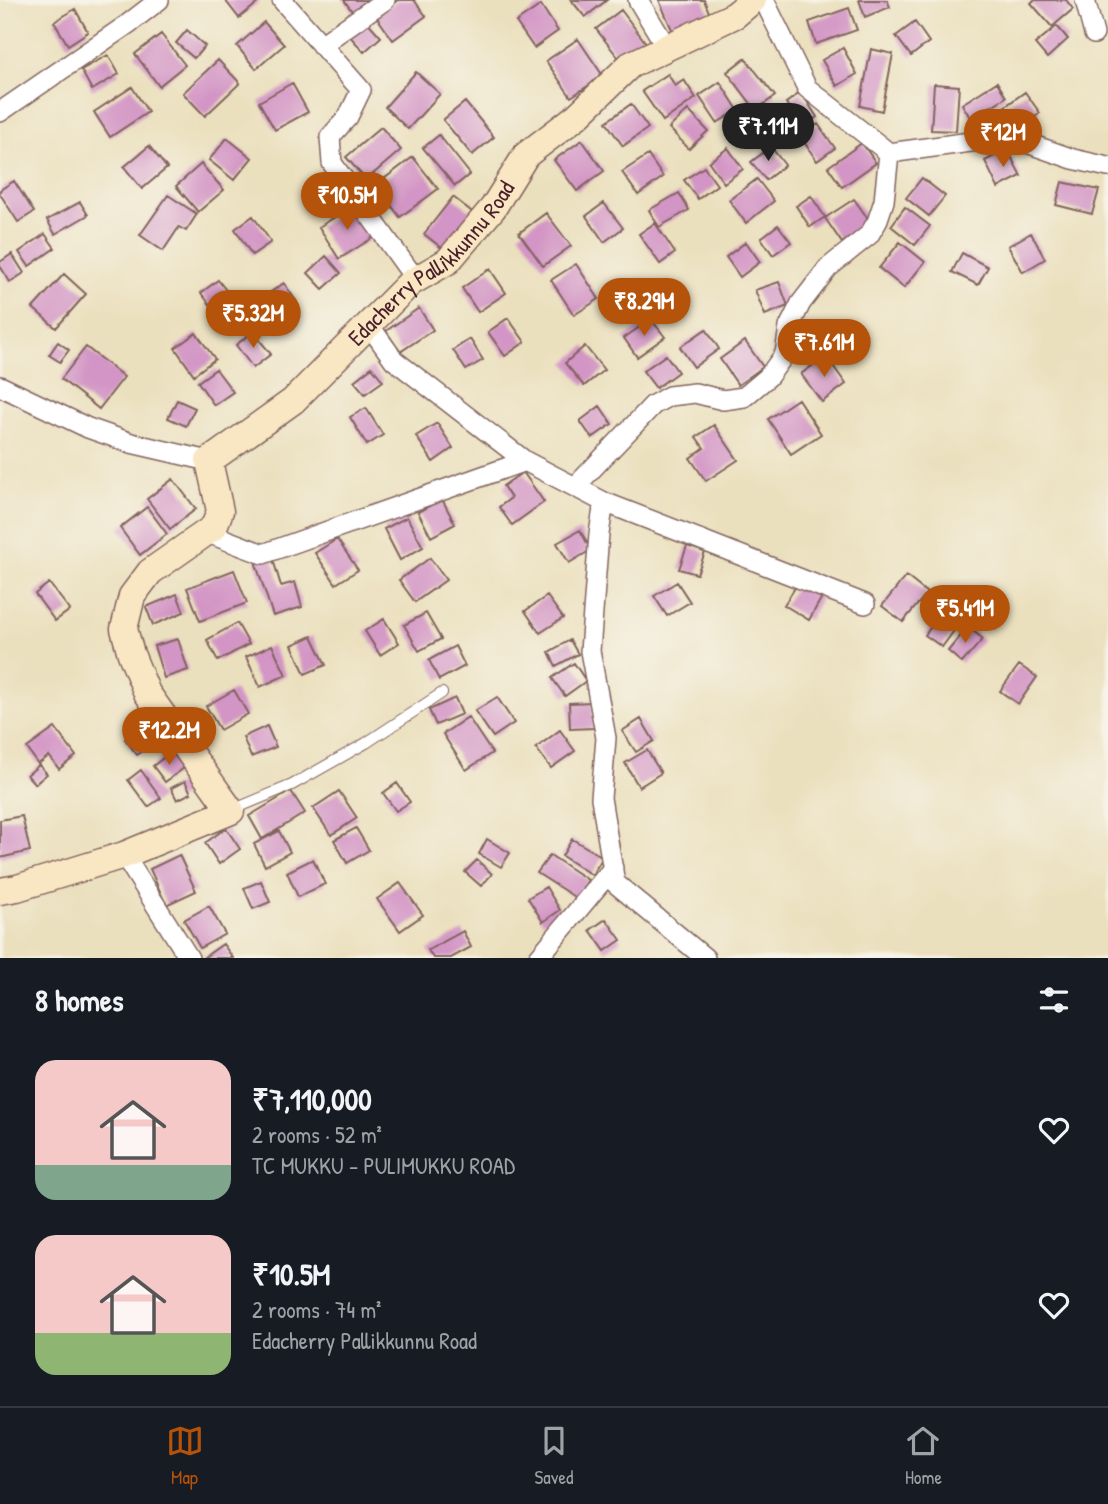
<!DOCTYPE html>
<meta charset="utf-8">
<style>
body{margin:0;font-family:"Patrick Hand",sans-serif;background:#20242c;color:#f1f3f6;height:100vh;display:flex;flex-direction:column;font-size:26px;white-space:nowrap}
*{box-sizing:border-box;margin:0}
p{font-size:23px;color:#9ea1a6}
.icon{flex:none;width:38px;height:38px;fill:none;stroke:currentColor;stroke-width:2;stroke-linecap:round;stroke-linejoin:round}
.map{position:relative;height:958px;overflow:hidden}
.details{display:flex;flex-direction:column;background:#171b24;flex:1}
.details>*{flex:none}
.price{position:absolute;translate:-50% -60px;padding:0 16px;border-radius:24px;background:#b45309;color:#fff;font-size:23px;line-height:46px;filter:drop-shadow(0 2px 4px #0008)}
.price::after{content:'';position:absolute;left:50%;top:42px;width:21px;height:16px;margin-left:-10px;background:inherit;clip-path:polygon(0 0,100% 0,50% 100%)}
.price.selected{background:#222;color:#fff}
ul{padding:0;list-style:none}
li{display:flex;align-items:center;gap:21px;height:175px;padding:0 35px}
li span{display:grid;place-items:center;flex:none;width:196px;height:140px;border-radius:21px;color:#555}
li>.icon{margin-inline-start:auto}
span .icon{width:84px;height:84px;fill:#fffc;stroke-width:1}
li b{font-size:30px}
h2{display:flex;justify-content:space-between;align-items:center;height:84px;padding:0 35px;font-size:30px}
.menu{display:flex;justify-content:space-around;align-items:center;height:98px;border-top:2px solid #363941;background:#171b24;font-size:19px;color:#9ea1a6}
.menu a{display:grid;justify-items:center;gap:4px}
.menu .selected{color:#b45309}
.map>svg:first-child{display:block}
.building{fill:#d395c5}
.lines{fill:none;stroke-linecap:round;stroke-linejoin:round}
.service-casing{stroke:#82635e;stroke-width:12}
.minor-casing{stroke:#82635e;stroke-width:22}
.secondary-casing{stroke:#82635e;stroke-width:29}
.service{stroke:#fff;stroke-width:10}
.minor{stroke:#fff;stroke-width:19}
.secondary{stroke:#f9e7c3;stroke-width:26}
.labels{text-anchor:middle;stroke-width:7;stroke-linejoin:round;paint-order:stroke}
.street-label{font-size:23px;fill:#4a1f2b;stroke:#f7f3e8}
</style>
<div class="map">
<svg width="1108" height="958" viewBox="0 0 1108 958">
<rect width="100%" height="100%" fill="#f7f3e8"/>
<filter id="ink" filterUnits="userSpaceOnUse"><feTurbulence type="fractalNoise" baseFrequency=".0143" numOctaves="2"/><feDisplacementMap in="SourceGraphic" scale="14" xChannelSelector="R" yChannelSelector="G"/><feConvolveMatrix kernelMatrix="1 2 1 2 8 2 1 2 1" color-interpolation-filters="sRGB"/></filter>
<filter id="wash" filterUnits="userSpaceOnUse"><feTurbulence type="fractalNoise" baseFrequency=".00686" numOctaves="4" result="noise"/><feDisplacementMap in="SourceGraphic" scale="28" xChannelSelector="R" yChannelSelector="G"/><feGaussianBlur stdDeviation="1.57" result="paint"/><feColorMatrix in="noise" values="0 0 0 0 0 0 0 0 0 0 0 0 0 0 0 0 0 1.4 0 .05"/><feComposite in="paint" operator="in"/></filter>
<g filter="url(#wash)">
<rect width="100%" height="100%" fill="#ebe0be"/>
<g id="blocks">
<path class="building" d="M225,0H257L259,2L239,18Z
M344,0H373L354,14Z
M398,0H414L426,16L393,40L376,16Z
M571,0H607L585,17Z
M659,0H704L710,15L673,32Z
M859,0H887L890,7L865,17Z
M1034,0H1066L1073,9L1052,27L1031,3Z
M541,5L558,31L534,48L516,22Z
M849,8L857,30L816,44L809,22Z
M75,9L88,32L68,45L54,22Z
M621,10L646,43L621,61L596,29Z
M365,19L381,37L364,52L348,34Z
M264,22L284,45L256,69L237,46Z
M915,22L929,42L911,56L896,36Z
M1057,26L1068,39L1047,58L1035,44Z
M187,30L205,46L194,58L176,43Z
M161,34L185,65L159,86L135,54Z
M578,39L603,76L571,97L546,61Z
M843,48L857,74L837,86L822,60Z
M871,49L893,54L882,111L860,106Z
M108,55L119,74L92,90L81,70Z
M745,58L775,96L756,110L727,72Z
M218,60L240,83L205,116L183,93Z
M416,72L440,94L408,129L385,107Z
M668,74L675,86L684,80L696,98L663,121L642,91Z
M720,82L738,110L717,123L699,96Z
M997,82L1006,97L971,119L962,104Z
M292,83L308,112L275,130L259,102Z
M934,84L959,86L956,131L931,130Z
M132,87L148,112L110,137L94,112Z
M801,92L817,117L802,127L786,103Z
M1025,92L1040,113L1016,131L1000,110Z
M465,102L494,137L472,155L443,120Z
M631,104L648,128L623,146L606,122Z
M688,110L708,131L689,149L669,128Z
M818,124L835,148L817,161L800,136Z
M381,127L401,150L366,180L346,157Z
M439,135L470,174L455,186L423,148Z
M227,138L252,158L234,180L209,160Z
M582,140L604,171L577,191L554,160Z
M862,143L876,163L842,187L828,167Z
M149,146L167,168L142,189L124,167Z
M771,147L785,165L766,180L751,162Z
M728,148L743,169L724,183L709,162Z
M1007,149L1021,176L998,188L985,161Z
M648,155L663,177L638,195L622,172Z
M413,157L438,189L400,217L376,185Z
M201,164L224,190L198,212L176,186Z
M704,167L717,185L698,199L684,180Z
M922,178L945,196L929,216L906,198Z
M757,179L774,201L746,223L729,200Z
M14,181L34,212L18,222L0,194V190Z
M1062,182L1099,190L1092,214L1056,205Z
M679,193L689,210L659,227L649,210Z
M168,195L197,214L186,231L179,227L163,251L140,235Z
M811,196L825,217L810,227L796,206Z
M453,197L476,215L447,252L424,234Z
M854,199L871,223L842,243L825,218Z
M80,202L88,215L55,234L47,220Z
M604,203L623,228L604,242L586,216Z
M354,205L374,237L339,259L319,227Z
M905,207L930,226L915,245L891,226Z
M546,213L571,246L543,266L519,233Z
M253,216L271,242L252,255L235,229Z
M655,223L675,253L660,264L639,234Z
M778,225L791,242L773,255L761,238Z
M1031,233L1045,259L1023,272L1008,246Z
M45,234L55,248L29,266L19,252Z
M746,242L760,262L740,277L726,257Z
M900,242L925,262L904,288L879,268Z
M962,253L988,267L978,285L952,272Z
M12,254L24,273L10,282L0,266V262Z
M326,256L341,273L323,289L308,273Z
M576,264L599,299L574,315L551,280Z
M490,269L506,293L478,312L462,288Z
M64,274L86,294L56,328L33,308Z
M218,280L240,308L223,321L201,293Z
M779,282L788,306L765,315L755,290Z
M284,283L296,301L264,323L252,305Z
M419,308L433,330L400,352L386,331Z
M508,318L525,342L505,356L488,332Z
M651,319L665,337L637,357L624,338Z
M706,329L719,349L694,367L680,347Z
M253,332L271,354L253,368L236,345Z
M196,333L215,359L194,375L175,348Z
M470,339L483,360L466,370L453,350Z
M745,341L763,367L738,385L720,359Z
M58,342L69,350L60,362L49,355Z
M585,346L604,370L584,386L565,363Z
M86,347L124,377L99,409L61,379Z
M666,355L678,372L656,388L643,371Z
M826,356L846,384L822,402L801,374Z
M372,367L383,381L365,394L354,381Z
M216,369L233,392L214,405L198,382Z
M798,399L821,434L791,454L768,419Z
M177,400L195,408L186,426L168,418Z
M600,406L612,424L592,438L580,421Z
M366,408L383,435L367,445L350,417Z
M437,423L453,448L433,462L416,436Z
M714,425L738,460L706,481L690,458L704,448L696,437Z
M523,472L544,502L512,525L499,507L511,498L503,486Z
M173,479L196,509L170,529L147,499Z
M442,499L455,524L431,537L418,512Z
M147,507L167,534L140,555L120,528Z
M407,517L423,547L400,560L384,529Z
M580,530L591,550L569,563L557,543Z
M337,539L358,570L336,584L315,553Z
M687,546L705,552L697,574L679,569Z
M272,556L281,586L295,582L302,607L273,616L255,561Z
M430,558L446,580L415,602L399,580Z
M234,570L247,603L200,621L187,588Z
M906,576L927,593L903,622L882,606Z
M677,582L690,602L667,616L654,596Z
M49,583L70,610L55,621L35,594Z
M798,583L822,597L809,620L784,605Z
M177,594L184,612L153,625L146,607Z
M547,596L563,618L540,633L525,611Z
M426,613L441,639L419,651L404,625Z
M939,616L956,628L942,647L925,635Z
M384,619L399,643L380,655L365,631Z
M237,623L249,644L218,661L207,640Z
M968,627L983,639L962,663L948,651Z
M312,636L326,665L305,674L292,645Z
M178,639L188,670L164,678L154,646Z
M570,640L578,654L556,666L549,652Z
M272,645L286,675L260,687L246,657Z
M455,646L465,666L439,680L429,660Z
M574,663L586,681L565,696L552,678Z
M1019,665L1037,677L1018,704L1000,691Z
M234,690L248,714L220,730L206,706Z
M497,697L514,723L493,737L475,711Z
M455,698L462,714L436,725L429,710Z
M592,702L594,728L570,729L569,703Z
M468,717L492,753L466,770L443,734Z
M641,719L654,741L636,752L622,731Z
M145,726L156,742L137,755L125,739Z
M267,726L276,747L251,757L243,737Z
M55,728L76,756L59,769L49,756L38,764L27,748Z
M560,730L575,751L551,768L536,748Z
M647,750L661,773L639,787L625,763Z
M172,751L184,768L165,782L153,766Z
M39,765L47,774L35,784L27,775Z
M141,770L161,798L148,807L128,780Z
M185,781L191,793L177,800L171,788Z
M397,783L410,802L396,811L383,793Z
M291,791L305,813L262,839L249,816Z
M339,791L357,818L331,835L313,808Z
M22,816L30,851L0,858V820Z
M226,828L240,849L219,864L205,843Z
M356,828L369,850L347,863L334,840Z
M279,831L290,852L265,866L254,844Z
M487,839L510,853L501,867L479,854Z
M572,839L603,857L592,875L562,856Z
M179,855L196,891L166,905L150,869Z
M550,855L588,880L576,898L537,873Z
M313,859L325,884L298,897L287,872Z
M477,860L492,874L481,886L465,872Z
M261,881L270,902L253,909L244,888Z
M400,883L423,915L400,931L377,899Z
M546,887L560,910L543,922L528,898Z
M209,906L225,934L200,948L184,920Z
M606,919L621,940L605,951L590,930Z
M463,931L471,947L451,958H433L428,950Z
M223,944L233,958H203Z"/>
</g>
</g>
<g filter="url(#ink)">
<use href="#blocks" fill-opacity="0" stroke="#82635e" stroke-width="2"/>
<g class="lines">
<defs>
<path id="service" d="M232,810L292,785L366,743L442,693"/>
<path id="minor" d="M282,0L361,90L348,117L330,137L332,163L416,280
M638,0L667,48
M764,0L807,88L889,153L1000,138L1027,143L1073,159L1108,167
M1085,0L1094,34
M321,45L385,0
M0,112L128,24L159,0
M369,325L394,360L525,461L604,502L865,604
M0,386L88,428L131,443L209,461
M575,487L653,405L669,396L695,393L723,400L744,397L768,377L785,354L789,327L801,303L828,268L869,235L877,222L884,201L889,153
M604,502L599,534L590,651L606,738L601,798L615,883L705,958
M208,533L263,554L525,461
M124,855L189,958
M538,958L613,868"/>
<g id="secondary">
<path id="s1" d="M0,891L17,888L124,855L231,811L147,693L131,654L124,629L132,596L150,572L214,527L220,511L209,461L293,401L410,283L448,261L493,208L526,155L577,116L630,65L735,15L753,0"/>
</g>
</defs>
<use href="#service" class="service-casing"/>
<use href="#minor" class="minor-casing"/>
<use href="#secondary" class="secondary-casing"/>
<use href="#service" class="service"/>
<use href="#minor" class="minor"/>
<use href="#secondary" class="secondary"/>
</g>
</g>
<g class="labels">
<g class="street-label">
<text dy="8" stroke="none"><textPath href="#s1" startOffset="968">Edacherry Pallikkunnu Road</textPath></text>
</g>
</g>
</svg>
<b class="price selected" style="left:768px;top:163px">₹7.11M</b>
<b class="price" style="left:1003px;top:169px">₹12M</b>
<b class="price" style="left:347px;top:232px">₹10.5M</b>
<b class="price" style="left:644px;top:338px">₹8.29M</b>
<b class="price" style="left:253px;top:350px">₹5.32M</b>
<b class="price" style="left:824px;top:379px">₹7.61M</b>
<b class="price" style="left:965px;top:645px">₹5.41M</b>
<b class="price" style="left:169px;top:767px">₹12.2M</b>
</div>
<section class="details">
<h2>8 homes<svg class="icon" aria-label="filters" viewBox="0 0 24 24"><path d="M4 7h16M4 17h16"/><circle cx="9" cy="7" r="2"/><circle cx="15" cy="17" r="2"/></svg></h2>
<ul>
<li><span style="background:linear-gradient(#f6c9c9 75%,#7fa58c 0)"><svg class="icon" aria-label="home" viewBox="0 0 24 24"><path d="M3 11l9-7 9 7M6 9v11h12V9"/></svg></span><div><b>₹7,110,000</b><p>2 rooms · 52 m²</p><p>TC MUKKU - PULIMUKKU ROAD</p></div><svg class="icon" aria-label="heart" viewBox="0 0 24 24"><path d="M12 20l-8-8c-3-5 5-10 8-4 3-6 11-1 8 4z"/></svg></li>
<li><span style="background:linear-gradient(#f6c9c9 70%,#8fb573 0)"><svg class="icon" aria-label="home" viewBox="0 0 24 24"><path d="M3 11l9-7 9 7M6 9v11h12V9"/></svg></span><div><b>₹10.5M</b><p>2 rooms · 74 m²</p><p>Edacherry Pallikkunnu Road</p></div><svg class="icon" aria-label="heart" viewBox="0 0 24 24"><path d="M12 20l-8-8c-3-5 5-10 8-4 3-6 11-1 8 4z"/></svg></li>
</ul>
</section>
<nav class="menu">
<a class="selected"><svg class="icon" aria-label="map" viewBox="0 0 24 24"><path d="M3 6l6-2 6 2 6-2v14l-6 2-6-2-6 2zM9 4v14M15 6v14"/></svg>Map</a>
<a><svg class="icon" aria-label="saved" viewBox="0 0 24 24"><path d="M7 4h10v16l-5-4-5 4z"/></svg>Saved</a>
<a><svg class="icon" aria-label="home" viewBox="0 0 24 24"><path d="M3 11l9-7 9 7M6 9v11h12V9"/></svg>Home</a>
</nav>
